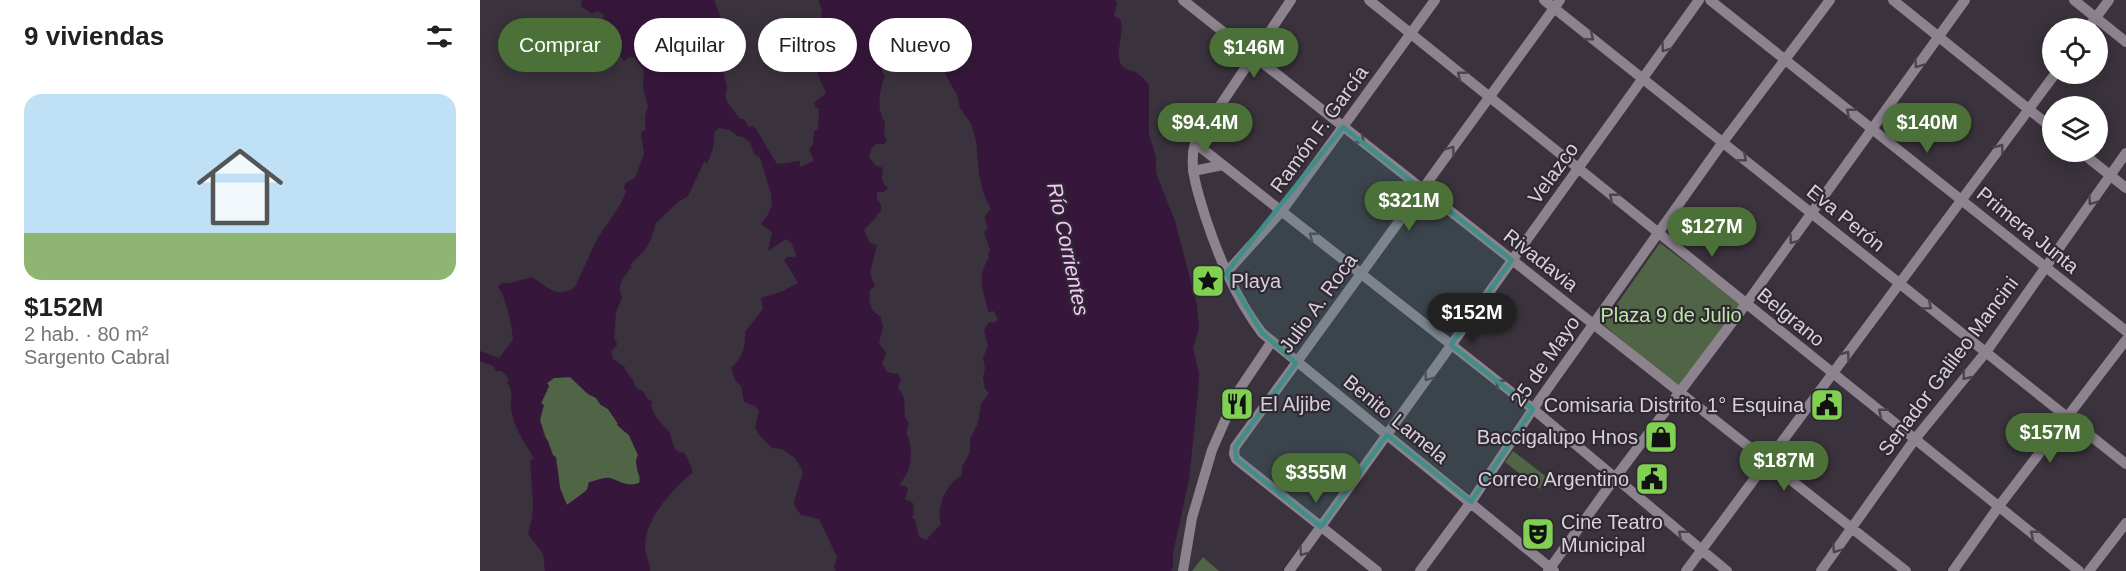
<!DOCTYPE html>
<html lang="es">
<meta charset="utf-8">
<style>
body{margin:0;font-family:Helvetica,sans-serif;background:#f6f6f6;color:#202124;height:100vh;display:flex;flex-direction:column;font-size:22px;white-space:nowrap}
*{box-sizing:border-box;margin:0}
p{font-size:20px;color:#757577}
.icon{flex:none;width:33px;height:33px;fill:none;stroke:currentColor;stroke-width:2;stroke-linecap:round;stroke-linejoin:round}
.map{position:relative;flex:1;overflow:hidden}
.side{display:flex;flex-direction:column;background:#fff;width:480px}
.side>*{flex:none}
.guide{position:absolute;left:18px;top:18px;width:570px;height:54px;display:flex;gap:12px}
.tools{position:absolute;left:1562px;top:18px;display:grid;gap:12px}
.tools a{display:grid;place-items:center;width:66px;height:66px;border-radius:50%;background:#fff;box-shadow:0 3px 15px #0003;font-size:30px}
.price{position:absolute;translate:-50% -51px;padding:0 14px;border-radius:21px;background:#4b7038;color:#fff;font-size:20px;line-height:39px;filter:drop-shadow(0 2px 3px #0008)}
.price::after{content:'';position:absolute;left:50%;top:36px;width:18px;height:14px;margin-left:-9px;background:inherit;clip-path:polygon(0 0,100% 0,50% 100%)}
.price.active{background:#222;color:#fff}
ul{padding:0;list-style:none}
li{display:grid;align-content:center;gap:12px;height:318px;padding:0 24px}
li span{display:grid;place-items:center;height:186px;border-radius:18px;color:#555}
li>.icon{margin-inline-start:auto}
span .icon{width:108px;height:108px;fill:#fffc;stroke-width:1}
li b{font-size:26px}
h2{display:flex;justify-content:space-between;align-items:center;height:72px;padding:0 24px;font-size:26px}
.chip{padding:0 21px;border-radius:27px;background:#fff;box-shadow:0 3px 15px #0003;font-size:21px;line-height:54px}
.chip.active{background:#4b7038;color:#fff}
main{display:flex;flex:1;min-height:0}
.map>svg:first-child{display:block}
.green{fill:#506545}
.water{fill:#36173b;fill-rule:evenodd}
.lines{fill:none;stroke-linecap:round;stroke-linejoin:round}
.minor{stroke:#8d838f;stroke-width:10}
.oneway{stroke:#4c434e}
.marked{fill:#418d88;fill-opacity:0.2;stroke:#418d88;stroke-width:4.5;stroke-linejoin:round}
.labels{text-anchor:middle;stroke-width:4.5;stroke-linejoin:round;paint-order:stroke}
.street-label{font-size:20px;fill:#d7d1d8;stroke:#302832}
.poi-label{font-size:20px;fill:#d7d1d8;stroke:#302832;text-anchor:start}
.park-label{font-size:20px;fill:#baeaa3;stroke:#302832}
.water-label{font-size:21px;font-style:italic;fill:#f4c7fb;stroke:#302832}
</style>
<main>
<section class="side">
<h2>9 viviendas<svg class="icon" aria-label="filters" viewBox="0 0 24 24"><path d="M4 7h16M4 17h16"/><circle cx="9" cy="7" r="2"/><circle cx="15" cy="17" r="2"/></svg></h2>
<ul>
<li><span style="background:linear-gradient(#bfe0f5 75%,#8fb573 0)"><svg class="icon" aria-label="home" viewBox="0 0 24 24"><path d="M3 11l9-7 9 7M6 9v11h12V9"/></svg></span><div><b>$152M</b><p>2 hab. · 80 m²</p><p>Sargento Cabral</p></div></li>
</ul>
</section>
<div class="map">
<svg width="1646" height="571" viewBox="0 0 1646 571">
<rect width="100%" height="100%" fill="#3a323c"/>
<path class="green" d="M1180,243L1263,305L1199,388L1123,324Z
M90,377L108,394L116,398L121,405L128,409L141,429L149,435L158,455L157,470L161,480L159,483C142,489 129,472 114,482C109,485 106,491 102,495C97,500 91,500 86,506L80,488L78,472L60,420L61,404L69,386L67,383L74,378Z
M1033,451L1068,478L1059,489L1025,462Z
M723,557L739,571H712Z"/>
<path class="water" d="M102,0H234L241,19L247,60L244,75L247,89L245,96L247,102L260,119H264L269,127L273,126L276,129L297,164L320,161V167L334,161L329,149L333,144L334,131L338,129L339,109L335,107L334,103L346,93L336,70L342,44L345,38L340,26L345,22L341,17L342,10L338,0H635L637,3L634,16L640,19C646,34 633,54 642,66C646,70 650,70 655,72C661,75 665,80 669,85V134L676,157V173L695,221L717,305L719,328L713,348L719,374L718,394L709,480L693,553V567L691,571H356L354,568L357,557L339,519L321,515L315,507L314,501L323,473L321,468L315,458L309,454L302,449L292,448L279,435L275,427L279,411L275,406L264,402L261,386L256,382L251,368C262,359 266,346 265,332L283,309L281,298L303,291L318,283L304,260L307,257H314L316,254L312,244L306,239L288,251L292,232L281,224L287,216L292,205L291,194L280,158L274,154L270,142L263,137L257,136L250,130L239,128L235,131L233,149L227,164L225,161L222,166L208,196L198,202L176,223L171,239L164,251L150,265L152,266C144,278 136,283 142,298L136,312L134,339L136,340L137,345L131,352L133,359L145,367V370L153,380L156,388L163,391L166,397L172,402L171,406L176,417L189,432L195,449L200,453L203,452L207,457L213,472C192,491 165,517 165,548C166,557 170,562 170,571H65L63,554L48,534L52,518L53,503L50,461L54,458C45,444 34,427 31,410C29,401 35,392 27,383L29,379L22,371H16L13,366L0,361V351L19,358L33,340C32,326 26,297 18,287L21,283H30L52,277C68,286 75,300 95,287L117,239L140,205L146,192L144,188L145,183L155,178L164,154L161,133L166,129C164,123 165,113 168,107L163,87L164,71L155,58L150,57L144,61C137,51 129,45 118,55C112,49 107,33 109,26L114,23L117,19L120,21L125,16L118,11L112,14L101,6ZM412,37L426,43V47L417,54L419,59L422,60L429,52L432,55L428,57L436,63L439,61L435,57L434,51H445L441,39H446L451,41L447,46V50L457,59L477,95L480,108L491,124L496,141L499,174L504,195L511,209C502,219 505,218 508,228L504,232L510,250L508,254L509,258C495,277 505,293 508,312L514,311L518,320L513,323L509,322L504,330L508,346L503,358L505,368L503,378L505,389L509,393L501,404L498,423L490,439V452L482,467V475C466,484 456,506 461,524L446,540L439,537L435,519L432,518L434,512L433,503L425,499L428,489L426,486H421L420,483C423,479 427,475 428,471C432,461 432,441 426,433L429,423L425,417L424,397L418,387L421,379L418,374L407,372L402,364L406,353L399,343L403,327L401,317C390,310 388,303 390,290L395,286L390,273L397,245L389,242L384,230L393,221L401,210V204L397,200V192H404L408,188C400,181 402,177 403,168L395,165L389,157L391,149L396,144H404L407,141L404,135L405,122C396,110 399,90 405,76L402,72L405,48ZM90,377L108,394L116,398L121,405L128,409L138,423L137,425L149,435L158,455C152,465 162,474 159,483C147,488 141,481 130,478C123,477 116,481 109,482L107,490L87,505L80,488L76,457L73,455L68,441L64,436L60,420L64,405L61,403L69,386L67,383L74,378Z"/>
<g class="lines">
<path class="minor" d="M703,0L1426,571
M811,0L715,143C708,167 718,192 725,216C739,258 755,297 782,333L1074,571
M889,0L1599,571
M1064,0L1646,464
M1230,0L1646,331
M1413,0L1572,128
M1594,0L1646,42
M1608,28L1629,0
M715,143L1053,409L1247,571
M1601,152L1646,188
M713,171L743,165
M746,273L801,212L955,0
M703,571L712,518L732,450L757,393L792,341
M809,571L1219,0
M897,571L756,459L754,454L755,447L1080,0
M940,571L991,502L1053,409L1243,142L1350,0
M1068,571L1135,478L1266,304L1485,0
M1206,571L1575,74
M1341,571L1435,439L1506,352L1646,153
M1473,571L1519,506L1646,340
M1609,571L1646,523"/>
</g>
<defs><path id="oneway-chevron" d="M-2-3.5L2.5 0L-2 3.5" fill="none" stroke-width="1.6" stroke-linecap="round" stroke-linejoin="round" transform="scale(1.5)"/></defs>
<g class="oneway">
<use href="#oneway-chevron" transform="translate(1110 37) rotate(39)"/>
<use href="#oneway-chevron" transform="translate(1185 48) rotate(126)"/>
<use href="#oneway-chevron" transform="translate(1438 64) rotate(125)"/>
<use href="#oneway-chevron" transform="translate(981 75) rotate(-141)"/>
<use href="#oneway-chevron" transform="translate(1370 112) rotate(-141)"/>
<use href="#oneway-chevron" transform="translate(881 140) rotate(38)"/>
<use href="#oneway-chevron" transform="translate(1520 148) rotate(-53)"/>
<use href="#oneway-chevron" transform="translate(971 150) rotate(-54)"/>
<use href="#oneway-chevron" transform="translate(1263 158) rotate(39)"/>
<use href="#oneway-chevron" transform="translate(1133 197) rotate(-141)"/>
<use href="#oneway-chevron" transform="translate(1612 201) rotate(126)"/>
<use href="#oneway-chevron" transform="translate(833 236) rotate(-143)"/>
<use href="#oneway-chevron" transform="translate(1313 240) rotate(126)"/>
<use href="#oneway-chevron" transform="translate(1448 306) rotate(39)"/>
<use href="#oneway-chevron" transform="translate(1366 355) rotate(-53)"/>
<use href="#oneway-chevron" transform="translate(1486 376) rotate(129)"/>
<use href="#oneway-chevron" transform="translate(948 377) rotate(126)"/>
<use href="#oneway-chevron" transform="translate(1019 383) rotate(-142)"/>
<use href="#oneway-chevron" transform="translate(1402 412) rotate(-141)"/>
<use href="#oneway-chevron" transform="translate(1202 534) rotate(-140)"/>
<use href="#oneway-chevron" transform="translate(1554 534) rotate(-141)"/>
<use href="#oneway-chevron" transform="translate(1356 549) rotate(125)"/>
<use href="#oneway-chevron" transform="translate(823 552) rotate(126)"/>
</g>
<path class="marked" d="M863,127L1032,260L971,345L1053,409L991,502L907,435L841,527L756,459L755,447L816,363L782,333L746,273Z"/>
<defs>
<symbol id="sight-square" viewBox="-11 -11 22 22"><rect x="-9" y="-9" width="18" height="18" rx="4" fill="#80d051" stroke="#302832"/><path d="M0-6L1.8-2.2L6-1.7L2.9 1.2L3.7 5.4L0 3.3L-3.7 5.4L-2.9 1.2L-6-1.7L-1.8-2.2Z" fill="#111"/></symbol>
<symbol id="restaurant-square" viewBox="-11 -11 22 22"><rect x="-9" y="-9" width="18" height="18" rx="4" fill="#80d051" stroke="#302832"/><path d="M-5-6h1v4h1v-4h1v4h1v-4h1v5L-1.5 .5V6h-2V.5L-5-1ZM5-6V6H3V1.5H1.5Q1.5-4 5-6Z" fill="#111"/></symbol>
<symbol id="civic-square" viewBox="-11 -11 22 22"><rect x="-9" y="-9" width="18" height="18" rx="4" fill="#80d051" stroke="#302832"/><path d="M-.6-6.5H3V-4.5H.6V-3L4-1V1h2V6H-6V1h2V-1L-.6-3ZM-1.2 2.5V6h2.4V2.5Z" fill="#111"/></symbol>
<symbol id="shop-square" viewBox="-11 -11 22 22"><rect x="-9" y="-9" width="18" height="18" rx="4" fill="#80d051" stroke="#302832"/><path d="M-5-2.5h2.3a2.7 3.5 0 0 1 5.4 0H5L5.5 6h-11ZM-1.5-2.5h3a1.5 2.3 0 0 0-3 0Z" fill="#111"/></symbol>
<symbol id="theatre-square" viewBox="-11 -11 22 22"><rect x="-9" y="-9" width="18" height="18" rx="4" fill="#80d051" stroke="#302832"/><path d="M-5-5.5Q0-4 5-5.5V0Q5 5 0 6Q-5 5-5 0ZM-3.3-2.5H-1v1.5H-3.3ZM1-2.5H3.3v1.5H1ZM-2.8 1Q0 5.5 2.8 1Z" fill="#111"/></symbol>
</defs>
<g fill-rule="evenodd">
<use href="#sight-square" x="709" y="262" width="38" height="38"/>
<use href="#restaurant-square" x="738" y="385" width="38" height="38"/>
<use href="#civic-square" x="1328" y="386" width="38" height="38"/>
<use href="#shop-square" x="1162" y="418" width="38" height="38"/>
<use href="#civic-square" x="1153" y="460" width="38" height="38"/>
<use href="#theatre-square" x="1039" y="515" width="38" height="38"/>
</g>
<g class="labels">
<g class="street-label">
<text transform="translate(839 129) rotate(-54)" y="7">Ramón F. García</text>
<text transform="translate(1073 173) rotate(-54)" y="7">Velazco</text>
<text transform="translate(1366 218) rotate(39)" y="7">Eva Perón</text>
<text transform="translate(1548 230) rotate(39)" y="7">Primera Junta</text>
<text transform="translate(1061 260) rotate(38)" y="7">Rivadavia</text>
<text transform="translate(838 303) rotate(-54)" y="7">Julio A. Roca</text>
<text transform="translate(1311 317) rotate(39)" y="7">Belgrano</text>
<text transform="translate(1065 361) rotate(-55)" y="7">25 de Mayo</text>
<text transform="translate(1468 366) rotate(-53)" y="7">Senador Galileo Mancini</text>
<text transform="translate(916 419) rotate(39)" y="7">Benito Lamela</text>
</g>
<g class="poi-label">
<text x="751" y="288">Playa</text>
<text x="780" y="411">El Aljibe</text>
<text x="1324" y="412" text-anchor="end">Comisaria Distrito 1° Esquina</text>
<text x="1158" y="444" text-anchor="end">Baccigalupo Hnos</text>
<text x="1149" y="486" text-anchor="end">Correo Argentino</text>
<text x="1081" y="529">Cine Teatro<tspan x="1081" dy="23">Municipal</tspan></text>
</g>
<g class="park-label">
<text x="1191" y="322">Plaza 9 de Julio</text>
</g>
<g class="water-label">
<text transform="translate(588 249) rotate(78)" y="7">Río Corrientes</text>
</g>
</g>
</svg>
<div class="tools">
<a><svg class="icon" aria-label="locate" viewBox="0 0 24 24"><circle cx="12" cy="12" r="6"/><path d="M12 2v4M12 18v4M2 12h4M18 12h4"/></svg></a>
<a><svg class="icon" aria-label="layers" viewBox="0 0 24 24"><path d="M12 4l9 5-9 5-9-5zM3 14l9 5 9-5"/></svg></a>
</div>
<b class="price" style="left:774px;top:79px">$146M</b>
<b class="price" style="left:725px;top:154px">$94.4M</b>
<b class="price" style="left:1447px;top:154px">$140M</b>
<b class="price" style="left:929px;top:232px">$321M</b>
<b class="price" style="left:1232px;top:258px">$127M</b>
<b class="price active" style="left:992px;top:344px">$152M</b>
<b class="price" style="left:1570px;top:464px">$157M</b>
<b class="price" style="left:1304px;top:492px">$187M</b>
<b class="price" style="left:836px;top:504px">$355M</b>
<div class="guide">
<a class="chip active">Comprar</a>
<a class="chip">Alquilar</a>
<a class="chip">Filtros</a>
<a class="chip">Nuevo</a>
</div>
</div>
</main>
